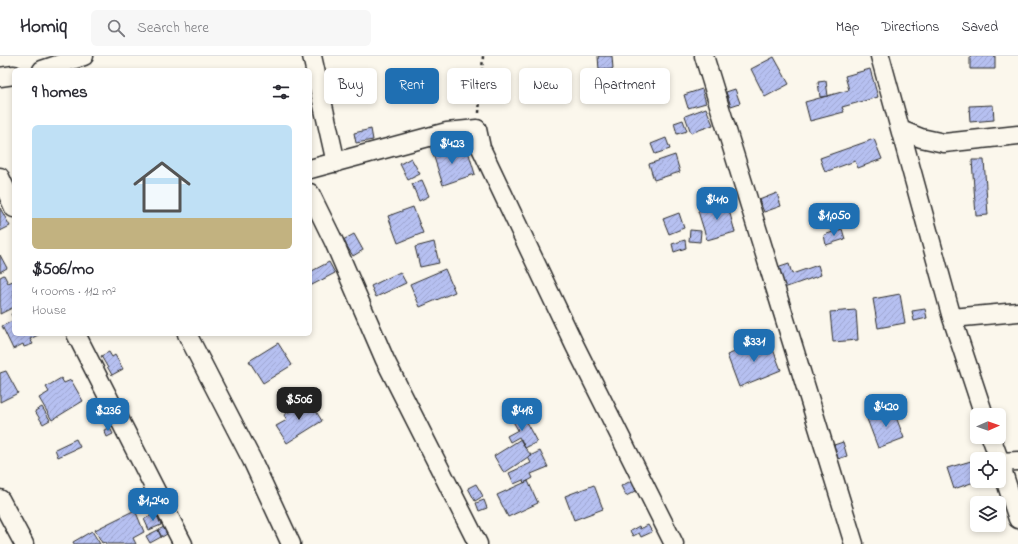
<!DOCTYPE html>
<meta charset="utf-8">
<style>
body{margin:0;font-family:"Indie Flower",sans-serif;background:#f7f7f7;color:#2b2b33;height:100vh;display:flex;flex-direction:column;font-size:15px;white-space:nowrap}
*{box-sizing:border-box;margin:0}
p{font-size:13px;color:#7c7c81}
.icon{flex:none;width:22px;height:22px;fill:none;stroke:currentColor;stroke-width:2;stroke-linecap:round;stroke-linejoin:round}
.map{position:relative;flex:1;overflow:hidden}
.drawer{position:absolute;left:12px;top:12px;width:300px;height:268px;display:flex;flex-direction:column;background:#fff;border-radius:6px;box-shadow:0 2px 6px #0003}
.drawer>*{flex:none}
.hud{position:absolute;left:324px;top:12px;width:380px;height:36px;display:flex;gap:8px}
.needle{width:26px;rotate:88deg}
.fabs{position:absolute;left:970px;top:352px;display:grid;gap:8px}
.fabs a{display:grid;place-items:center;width:36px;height:36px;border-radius:6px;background:#fff;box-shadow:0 2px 6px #0003;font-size:20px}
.price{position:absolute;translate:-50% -34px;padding:0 9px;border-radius:8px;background:#1f6fb2;color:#fff;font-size:13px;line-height:26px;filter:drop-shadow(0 1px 2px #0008)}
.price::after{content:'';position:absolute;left:50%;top:24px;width:12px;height:9px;margin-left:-6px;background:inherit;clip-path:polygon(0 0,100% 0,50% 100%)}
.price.on{background:#222;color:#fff}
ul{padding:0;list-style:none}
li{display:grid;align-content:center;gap:8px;height:212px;padding:0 20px}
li+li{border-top:1px solid #e1e1e2}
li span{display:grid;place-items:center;height:124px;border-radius:6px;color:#555}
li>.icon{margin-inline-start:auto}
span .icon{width:72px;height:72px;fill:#fffc;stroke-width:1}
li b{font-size:17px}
h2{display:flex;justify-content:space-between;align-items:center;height:48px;padding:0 20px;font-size:17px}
.chip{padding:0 14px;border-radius:6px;background:#fff;box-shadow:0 2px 6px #0003;font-size:14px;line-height:36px}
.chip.on{background:#1f6fb2;color:#fff}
header{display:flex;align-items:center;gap:24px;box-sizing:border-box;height:56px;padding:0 20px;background:#fff;border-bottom:1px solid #e1e1e2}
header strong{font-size:19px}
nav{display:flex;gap:22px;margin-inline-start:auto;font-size:14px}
.search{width:280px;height:36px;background:#f7f7f7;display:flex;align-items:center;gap:10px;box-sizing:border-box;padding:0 14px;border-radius:6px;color:#7c7c81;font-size:15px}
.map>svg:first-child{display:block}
.building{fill:url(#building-hatch);stroke:#2b2b2b}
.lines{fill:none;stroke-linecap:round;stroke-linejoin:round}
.street-casing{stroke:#2b2b2b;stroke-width:21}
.path{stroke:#2b2b2b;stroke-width:2.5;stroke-dasharray:3 3;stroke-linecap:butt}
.street{stroke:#fbf7ec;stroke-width:18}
</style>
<header>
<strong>Homiq</strong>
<div class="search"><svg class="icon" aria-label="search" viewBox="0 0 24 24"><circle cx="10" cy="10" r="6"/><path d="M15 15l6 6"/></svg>Search here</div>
<nav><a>Map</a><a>Directions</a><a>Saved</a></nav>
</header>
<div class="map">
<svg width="1018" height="488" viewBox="0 0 1018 488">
<defs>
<pattern id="building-hatch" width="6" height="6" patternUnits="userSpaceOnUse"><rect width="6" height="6" fill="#b6c0f1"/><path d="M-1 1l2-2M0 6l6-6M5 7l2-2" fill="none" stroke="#9da5cf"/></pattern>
</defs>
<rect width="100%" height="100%" fill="#fbf7ec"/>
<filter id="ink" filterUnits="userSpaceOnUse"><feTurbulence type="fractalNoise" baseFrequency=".025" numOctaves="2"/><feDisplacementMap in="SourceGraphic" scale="8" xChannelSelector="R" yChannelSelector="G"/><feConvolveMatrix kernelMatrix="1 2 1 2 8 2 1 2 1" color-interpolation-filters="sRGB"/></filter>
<g filter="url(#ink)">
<path class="building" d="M598,0H612L613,13L599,14Z
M970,0H995V13H970Z
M774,1L789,28L765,41L751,13Z
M870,13L878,41L842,51L844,56L810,65L805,46L849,34L845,20Z
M826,25L828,40L820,41L818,26Z
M702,33L706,47L688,52L684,39Z
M735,33L740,47L731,50L726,36Z
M993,49L994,64L970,66L969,50Z
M706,52L713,69L691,77L685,60Z
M683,64L687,75L677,78L674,67Z
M371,73L373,84L356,87L354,77Z
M464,81L467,92L449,98L446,86Z
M666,82L670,93L655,98L651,88Z
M874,83L882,103L858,112L855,105L825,116L820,102Z
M444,88L449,101L468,95L475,118L443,129L431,92Z
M675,99L680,116L654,124L649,108Z
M411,102L420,118L408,124L400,108Z
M972,104H984L988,159L976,160Z
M422,124L429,140L419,145L412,128Z
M777,137L781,150L764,156L759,144Z
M727,147L735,176L707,184L698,155Z
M413,151L423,177L398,187L388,160Z
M0,152L10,170L0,175Z
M679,157L684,172L669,178L663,163Z
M842,173L845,183L826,189L824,179Z
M690,174L701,175L700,186L689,185Z
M354,178L363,194L353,200L343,184Z
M685,184L686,192L674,196L672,188Z
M434,186L439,207L420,211L415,191Z
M0,199L7,212L0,216Z
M329,206L335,217L310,230V214L312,215Z
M789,208L792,218L818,209L821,219L784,232L777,212Z
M445,213L455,236L420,251L410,228Z
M400,216L406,227L376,241L371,230Z
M4,219L8,227L13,225L14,226V251L0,258V221Z
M900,238L905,267L878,272L873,243Z
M925,253L927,262L914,265L912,255Z
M856,254L858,284L833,286L830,256Z
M14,257V278H40L30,283L33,288L24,291L23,288L13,293L2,270L14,264L11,258Z
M769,283L781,314L739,331L727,299Z
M278,287L292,309L263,327L249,305Z
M109,296L112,301L115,299L123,313L112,319L101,300Z
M6,315L18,337L0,346V317Z
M61,322L64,327L71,324L83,345L52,364L39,342L49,336L46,331Z
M309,344L322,365L287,387L276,370L287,364L284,359Z
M42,351L50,364L43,368L35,355Z
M893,353L904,382L878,392L867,363Z
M521,357L537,386L525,392L519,381L510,386L507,380L518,374L511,362Z
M110,372L113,378L107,381L104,374Z
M76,383L80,391L58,401L55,393Z
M521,383L525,392L532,400L528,401L504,417L494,400Z
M843,386L847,400L838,403L834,389Z
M540,395L548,411L531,418L533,422L524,427L523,424L514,428L509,417L531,407L528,401Z
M971,405L977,425L954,433L947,412Z
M528,425L538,447L508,461L497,439Z
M631,425L636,435L626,440L621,430Z
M476,428L483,440L475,445L468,432Z
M594,429L603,453L574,464L565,440Z
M484,444L487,452L479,455L476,447Z
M135,454L144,476L133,482L136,488H106L105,486L102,487L95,474Z
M156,457L161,469L149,474L144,463Z
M648,469L652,476L641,481L639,477L633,480L630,475L639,470L640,473Z
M164,471L167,478L162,481L158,474Z
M158,474L161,481L150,487L146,480Z
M92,475L100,488H74L73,486Z"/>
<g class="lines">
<defs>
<path id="street" d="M312,0L336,107
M704,0L854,488
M880,0L952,262L984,359
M42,14L84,0
M0,21L14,19
M901,74L921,82L944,87L1018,79
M310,113L447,76L477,73L481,92L575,290L674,488
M0,121L14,152
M310,137L334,186L385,304L478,488
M952,262L1018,256
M76,278L183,488
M187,278L252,404L291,488
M991,381L999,403
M999,404L1018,463
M1000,406L1018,405
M0,443L24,488"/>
</defs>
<use href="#street" class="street-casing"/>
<path class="path" d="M479,57L483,0"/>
<use href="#street" class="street"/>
</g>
</g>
</svg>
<div class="fabs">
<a><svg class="needle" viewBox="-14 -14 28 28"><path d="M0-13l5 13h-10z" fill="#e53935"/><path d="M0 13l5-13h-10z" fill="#7c7c81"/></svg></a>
<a><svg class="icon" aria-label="locate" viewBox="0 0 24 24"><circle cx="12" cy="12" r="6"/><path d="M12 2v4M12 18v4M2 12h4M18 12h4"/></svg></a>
<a><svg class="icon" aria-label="layers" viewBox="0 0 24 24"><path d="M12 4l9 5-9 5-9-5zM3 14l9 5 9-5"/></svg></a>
</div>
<b class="price" style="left:452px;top:109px">$423</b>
<b class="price" style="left:717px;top:165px">$410</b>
<b class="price" style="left:834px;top:181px">$1,050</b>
<b class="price" style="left:754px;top:307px">$331</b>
<b class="price on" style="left:299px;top:365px">$506</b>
<b class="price" style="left:886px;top:372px">$420</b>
<b class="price" style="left:108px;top:376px">$236</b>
<b class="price" style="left:522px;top:376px">$418</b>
<b class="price" style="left:153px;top:466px">$1,240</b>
<div class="hud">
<a class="chip">Buy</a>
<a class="chip on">Rent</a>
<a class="chip">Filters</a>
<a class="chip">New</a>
<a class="chip">Apartment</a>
</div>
<section class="drawer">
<h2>9 homes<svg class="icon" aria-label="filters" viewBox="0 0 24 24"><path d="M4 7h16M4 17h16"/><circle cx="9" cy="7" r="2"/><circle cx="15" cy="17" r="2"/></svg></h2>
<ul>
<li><span style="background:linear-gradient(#bfe0f5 75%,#c2b280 0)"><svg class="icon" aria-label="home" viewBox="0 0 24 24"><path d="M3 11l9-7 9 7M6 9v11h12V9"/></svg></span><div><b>$506/mo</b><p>4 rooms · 112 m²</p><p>House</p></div></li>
</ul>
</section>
</div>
